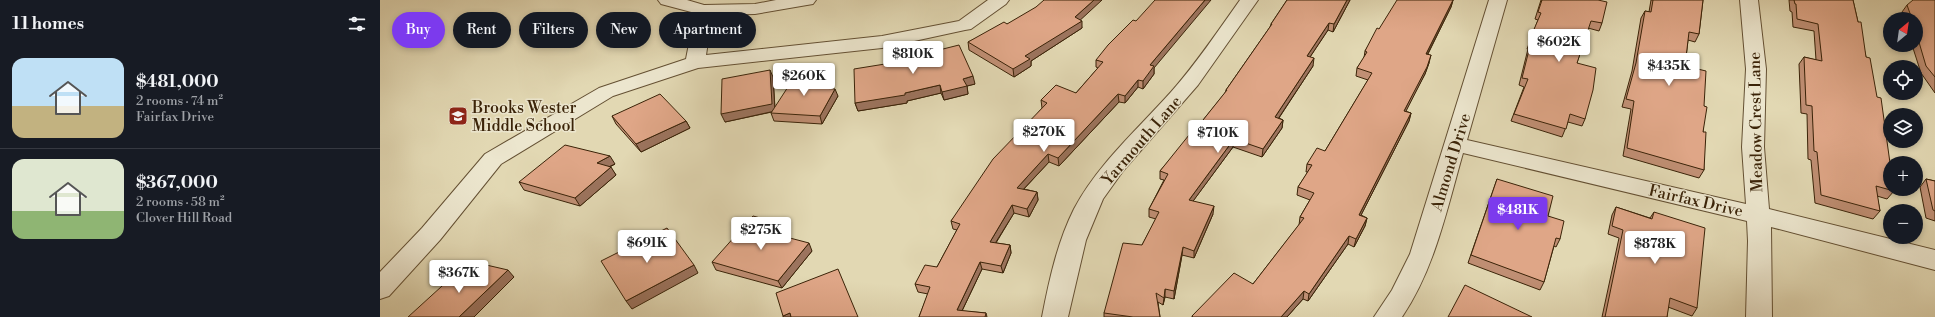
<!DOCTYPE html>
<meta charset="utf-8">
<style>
body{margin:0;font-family:"Libre Bodoni",serif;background:#242831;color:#f1f3f6;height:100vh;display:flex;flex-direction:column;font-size:15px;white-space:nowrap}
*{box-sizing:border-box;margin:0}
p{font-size:13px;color:#9ea1a6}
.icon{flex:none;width:22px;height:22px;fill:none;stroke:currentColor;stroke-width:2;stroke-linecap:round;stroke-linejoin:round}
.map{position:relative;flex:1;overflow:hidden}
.drawer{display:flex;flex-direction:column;background:#171b24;width:380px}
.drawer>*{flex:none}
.top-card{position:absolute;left:12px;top:12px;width:380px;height:36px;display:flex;gap:8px}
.needle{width:26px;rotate:29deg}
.fabs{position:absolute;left:1503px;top:12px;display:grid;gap:8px}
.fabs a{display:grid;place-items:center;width:40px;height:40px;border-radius:50%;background:#171b24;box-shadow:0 2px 6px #0003;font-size:20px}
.price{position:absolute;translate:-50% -34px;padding:0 9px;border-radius:4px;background:#fff;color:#222;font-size:13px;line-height:26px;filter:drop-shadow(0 1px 2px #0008)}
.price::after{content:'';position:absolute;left:50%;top:24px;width:12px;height:9px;margin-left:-6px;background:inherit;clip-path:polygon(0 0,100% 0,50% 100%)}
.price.selected{background:#7c3aed;color:#fff}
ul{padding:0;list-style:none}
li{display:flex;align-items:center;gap:12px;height:100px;padding:0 12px}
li+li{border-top:1px solid #363941}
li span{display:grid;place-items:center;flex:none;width:112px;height:80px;border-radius:12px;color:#555}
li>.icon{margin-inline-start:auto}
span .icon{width:48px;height:48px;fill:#fffc;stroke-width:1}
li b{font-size:17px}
h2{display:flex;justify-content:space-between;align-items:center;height:48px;padding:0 12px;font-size:17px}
.tag{padding:0 14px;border-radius:18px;background:#171b24;box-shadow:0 2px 6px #0003;font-size:14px;line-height:36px}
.tag.selected{background:#7c3aed;color:#fff}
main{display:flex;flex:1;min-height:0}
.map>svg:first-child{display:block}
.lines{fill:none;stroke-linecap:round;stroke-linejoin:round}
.minor-casing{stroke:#645033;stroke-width:2}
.minor{fill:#ece6ce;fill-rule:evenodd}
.wall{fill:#c08f74;stroke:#3a2308}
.shaded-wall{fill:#9c745e;stroke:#3a2308}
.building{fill:#dfa687;stroke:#3a2308}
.labels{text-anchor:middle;stroke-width:3;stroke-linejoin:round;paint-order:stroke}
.poi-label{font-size:16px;fill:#3a2308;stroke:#ece6ce;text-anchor:start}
.street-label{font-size:16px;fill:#3a2308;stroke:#ece6ce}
</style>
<main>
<section class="drawer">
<h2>11 homes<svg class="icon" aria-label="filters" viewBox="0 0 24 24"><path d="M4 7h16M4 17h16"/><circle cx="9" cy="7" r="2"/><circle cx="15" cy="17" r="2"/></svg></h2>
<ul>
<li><span style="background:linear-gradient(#bfe0f5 60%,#c2b280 0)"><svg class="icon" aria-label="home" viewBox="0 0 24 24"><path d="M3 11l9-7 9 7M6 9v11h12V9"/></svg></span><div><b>$481,000</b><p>2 rooms · 74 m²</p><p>Fairfax Drive</p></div></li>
<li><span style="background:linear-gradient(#dfe7d0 65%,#8fb573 0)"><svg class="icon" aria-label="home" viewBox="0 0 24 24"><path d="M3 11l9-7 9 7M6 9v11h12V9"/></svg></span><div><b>$367,000</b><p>2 rooms · 58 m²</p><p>Clover Hill Road</p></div></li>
</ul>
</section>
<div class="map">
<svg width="1555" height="317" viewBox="0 0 1555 317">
<rect width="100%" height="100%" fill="#e2d8b3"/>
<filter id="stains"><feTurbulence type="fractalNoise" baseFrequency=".005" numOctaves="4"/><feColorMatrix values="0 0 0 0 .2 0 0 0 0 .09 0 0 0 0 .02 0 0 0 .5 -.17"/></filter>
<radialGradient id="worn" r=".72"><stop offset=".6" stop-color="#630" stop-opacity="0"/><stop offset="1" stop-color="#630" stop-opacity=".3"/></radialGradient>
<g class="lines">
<defs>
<path id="minor" d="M278,0H307L324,5L375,4L396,0H436L433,4L427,5L375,14L332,15L326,55L502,36L579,21L608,0H629L626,4L591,29L585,30L502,48L318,68L233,96L121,164L60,240L9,296L0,299V272L42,228L105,154L219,88L306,59L315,13L281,4Z
M860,0H878L818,85L743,171L723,199L706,240L688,317H662C669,281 677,243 694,209C718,164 757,130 791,92C816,64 838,31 860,0Z
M1109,0H1127L1087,140L1366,204L1362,147L1366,69L1360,0H1378L1386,69L1384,147L1389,209L1555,250V270L1391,227L1392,317H1366L1368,241L1367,221L1083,153C1067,209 1055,268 1022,317H994L1012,290L1030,254Z"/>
</defs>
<use href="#minor" class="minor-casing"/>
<use href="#minor" class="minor"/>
</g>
<path class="wall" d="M907,0H970L953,32L948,30L930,57L933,66L899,118L903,120L902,128L882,157L853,147L813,201L833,214L814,258L802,255L794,299L785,297L783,305L778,302L780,317H724V313L762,245L776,219L769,217V209L784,180L780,179V171L811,135L845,93L846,90L890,27L891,24Z
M1073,0L1071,7L1048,54L1049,63L1045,74L1025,111L1031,113L1029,121L981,215L987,218L985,226L974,247L968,244L928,301L923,299L907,317H812V316L873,284L919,225L920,217L930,200L917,195L918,187L928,172H926L927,164L945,151L988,80L976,76L977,68L984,58L985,51L999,29Z
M1161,0L1222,23L1219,31L1208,28L1197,63L1205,119L1202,126L1188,122L1182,137L1131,121L1144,87L1139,85L1148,49H1147L1158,20L1155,19Z
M1271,0H1323L1319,34L1315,42L1308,40L1305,66L1324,106L1323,132L1324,170L1319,178L1243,156L1251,109L1242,107L1252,71L1261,18L1265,11L1269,12Z
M1409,0H1473L1486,57L1510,189L1514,191L1507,199L1497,196L1500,211L1493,219L1435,203L1431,160L1428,159L1427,114L1421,113L1419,64L1424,57L1436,60L1434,31L1413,27L1412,12L1410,11Z
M1555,0V93L1541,73L1532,45H1536V19H1524L1522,12L1527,5Z
M700,20L702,28L651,61V66L634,77L589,50L588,42L627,24Z
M535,56L595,84L587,86L588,94L564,100L561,93L527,101V103L478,111L475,103L535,59Z
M716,60L774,68V74L763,89L758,87L745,103L739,102L679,166L669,162L644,189L657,192L658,200L649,217L634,213L616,243L630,245L631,253L623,273L602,269L582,311L606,313L607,317H539L548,294L538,292L535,284L557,267L577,230L573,229L571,221L662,108L661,100L696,93L718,68L716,67Z
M438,71L440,78L435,87L458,96L442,124L394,121L391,113L392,112L345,122L393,77L395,108Z
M232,116L306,121L310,128L261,152L236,124Z
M235,164L230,167L236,175L200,206L144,190L139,182Z
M1117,179L1168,216L1180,239L1176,247L1174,246L1164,282L1160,290L1088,263Z
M1546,179L1555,181V221L1546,218L1540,187Z
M1236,207L1270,218L1274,212L1317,308L1312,316L1288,307L1287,317H1222L1239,238L1228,234L1232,215Z
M395,222L399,230L395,234L432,251L402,288L336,270L332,262Z"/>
<path class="shaded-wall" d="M714,0H722L696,24L702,21V28L651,61V66L634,77L633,69L645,56L695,17Z
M825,0H831L774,68V74L763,89V81L770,65Z
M967,0H970L953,32L954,24Z
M1073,0L1071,7L1044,61L1046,54Z
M949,23L948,30L926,63L927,56Z
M1051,55L1049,63L1045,74L1022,119L1024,111Z
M934,58L933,66L894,125L895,117Z
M390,70L393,77L395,111L345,122L341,114Z
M438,71L440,78L430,95L428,87Z
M593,76L595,84L587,86L588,94L564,100L562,92L583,79Z
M758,80V87L745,103V96Z
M560,85L561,93L527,101V103L478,111L475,103L525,93Z
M455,89L458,96L442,124L440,116Z
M738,94L739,102L679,166L678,158Z
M1031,113L1029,121L977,223L979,215Z
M903,120L902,128L882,157L883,149Z
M306,121L310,128L261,152L256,144Z
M854,139L853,147L808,208L809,200Z
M668,154L669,162L638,195L637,188Z
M230,156L235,164L222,170L217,163Z
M231,167L236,175L200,206L195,198Z
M657,192L658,200L649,217L647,209Z
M632,205L634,213L611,250L610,242Z
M834,206L833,214L814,258V251Z
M987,218L985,226L974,247L976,239Z
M395,222L399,230L391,240L387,232Z
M969,236L968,244L928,301L929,294Z
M429,243L432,251L402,288L398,281Z
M630,245L631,253L623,273L621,266Z
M803,247L802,255L794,299V291Z
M600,262L602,269L579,317L577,310Z
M314,265L318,273L252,309L246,301Z
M128,270L134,277L94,317H79Z
M785,289V297L783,305L784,298Z
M924,291L923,299L907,317H901Z
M410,313L411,317H403V316Z"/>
<path class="building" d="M664,0H714L695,17L702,21L645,56L650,59L633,69L588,42L624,22L627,24L656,7Z
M775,0H825L770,65L774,66L763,81L758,80L745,96L738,94L678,158L668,154L637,188L657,192L647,209L632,205L610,242L630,245L621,266L600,262L577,310L606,313L605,317H539L550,287L535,284L545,265L557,267L580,224L571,221L613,159L667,103L661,100L676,85L696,93L723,62L716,60L728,45L753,20L756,21Z
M907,0H967L954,24L949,23L927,56L934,58L895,117L903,120L883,149L854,139L809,200L834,206L814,251L803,247L794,291L785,289L784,298L776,293L780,317H753L724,313L743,243L762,245L779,212L769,209L788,174L780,171L809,135H811L847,90H846L892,24H891Z
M1017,0H1073L1046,54L1051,55L1047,67L1024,111L1031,113L979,215L987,218L976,239L969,236L929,294L924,291L901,317H813L812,316L854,273L873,284L924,218L920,217L934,193L918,187L932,165L927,164L937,148L945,151L992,73L977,68L987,52L985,51L997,28L999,29Z
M1162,0H1218L1227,2L1222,23L1211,21L1197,63L1216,68L1213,90L1205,119L1190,114L1186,129L1134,114L1148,79L1142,78L1151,42L1149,41L1161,13L1158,12Z
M1273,0H1323L1319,34L1309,32L1305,66L1326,71L1324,106L1327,107L1323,132H1326L1324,170L1247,148L1254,101L1246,99L1256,63L1265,11L1271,12Z
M1414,0H1473L1478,22H1481L1486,57L1490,58L1497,97L1501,98L1510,163V189H1513L1514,191L1496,186L1500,211L1441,195L1437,152L1434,151L1432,106L1426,105L1424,57L1442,61L1438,24L1417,19L1416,4H1415Z
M1533,0H1555V77L1546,66L1536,32V19H1532L1527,5Z
M579,45L593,76L583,79L587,86L562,92L560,85L525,93V95L475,103L474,69L536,59L535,56Z
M390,70L392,104L341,114L342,79Z
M419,70L438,71L428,87L455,89L440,116L391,113Z
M280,94L306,121L256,144L232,116Z
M185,145L230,156L217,163L231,167L195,198L139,182Z
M1117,179L1173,196L1168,216L1184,221L1180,239L1176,238L1164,282L1091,255Z
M1546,179L1555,181V211L1553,210Z
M1236,207L1272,219L1274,212L1325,228L1317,308L1290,298L1287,317H1225L1243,230L1232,226Z
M373,216L395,222L387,232L429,243L398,281L332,262Z
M287,228L314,265L246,301L221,261Z
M102,264L128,270L79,317H28L73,276L86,279Z
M458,269L478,317H411L410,313L403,316L396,293Z
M1085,285L1152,317H1068Z"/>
<defs>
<symbol id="school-square" viewBox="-11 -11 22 22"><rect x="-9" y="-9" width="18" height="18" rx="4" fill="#8f2418" stroke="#ece6ce"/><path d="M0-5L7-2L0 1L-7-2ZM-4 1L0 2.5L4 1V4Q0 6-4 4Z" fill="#fff"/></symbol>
</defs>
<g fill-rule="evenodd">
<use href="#school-square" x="67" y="105" width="22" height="22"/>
</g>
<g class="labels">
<g class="poi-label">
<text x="92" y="113">Brooks Wester<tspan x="92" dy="18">Middle School</tspan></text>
</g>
<g class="street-label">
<text transform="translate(1375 122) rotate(-91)" y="6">Meadow Crest Lane</text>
<text transform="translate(761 140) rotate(-49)" y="6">Yarmouth Lane</text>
<text transform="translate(1070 162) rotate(-73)" y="6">Almond Drive</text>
<text transform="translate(1316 200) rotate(13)" y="6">Fairfax Drive</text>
</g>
</g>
<rect width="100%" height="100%" filter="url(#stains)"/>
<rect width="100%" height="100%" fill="url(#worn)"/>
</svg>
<div class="fabs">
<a><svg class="needle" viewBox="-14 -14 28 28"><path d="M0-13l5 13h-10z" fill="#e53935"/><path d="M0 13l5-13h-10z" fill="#9ea1a6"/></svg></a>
<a><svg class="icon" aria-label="locate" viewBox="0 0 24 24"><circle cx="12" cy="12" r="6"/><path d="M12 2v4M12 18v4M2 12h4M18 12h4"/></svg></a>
<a><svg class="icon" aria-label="layers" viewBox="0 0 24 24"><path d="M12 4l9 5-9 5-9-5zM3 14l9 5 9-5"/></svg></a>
<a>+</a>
<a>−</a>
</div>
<b class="price" style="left:1179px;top:63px">$602K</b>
<b class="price" style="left:533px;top:75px">$810K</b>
<b class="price" style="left:1289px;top:87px">$435K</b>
<b class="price" style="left:424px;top:97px">$260K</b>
<b class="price" style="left:664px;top:153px">$270K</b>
<b class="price" style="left:838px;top:154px">$710K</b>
<b class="price selected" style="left:1138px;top:231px">$481K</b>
<b class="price" style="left:381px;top:251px">$275K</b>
<b class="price" style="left:267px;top:264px">$691K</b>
<b class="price" style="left:1275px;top:265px">$878K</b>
<b class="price" style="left:79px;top:294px">$367K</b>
<div class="top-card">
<a class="tag selected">Buy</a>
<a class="tag">Rent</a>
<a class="tag">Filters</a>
<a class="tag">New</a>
<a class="tag">Apartment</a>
</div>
</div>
</main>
